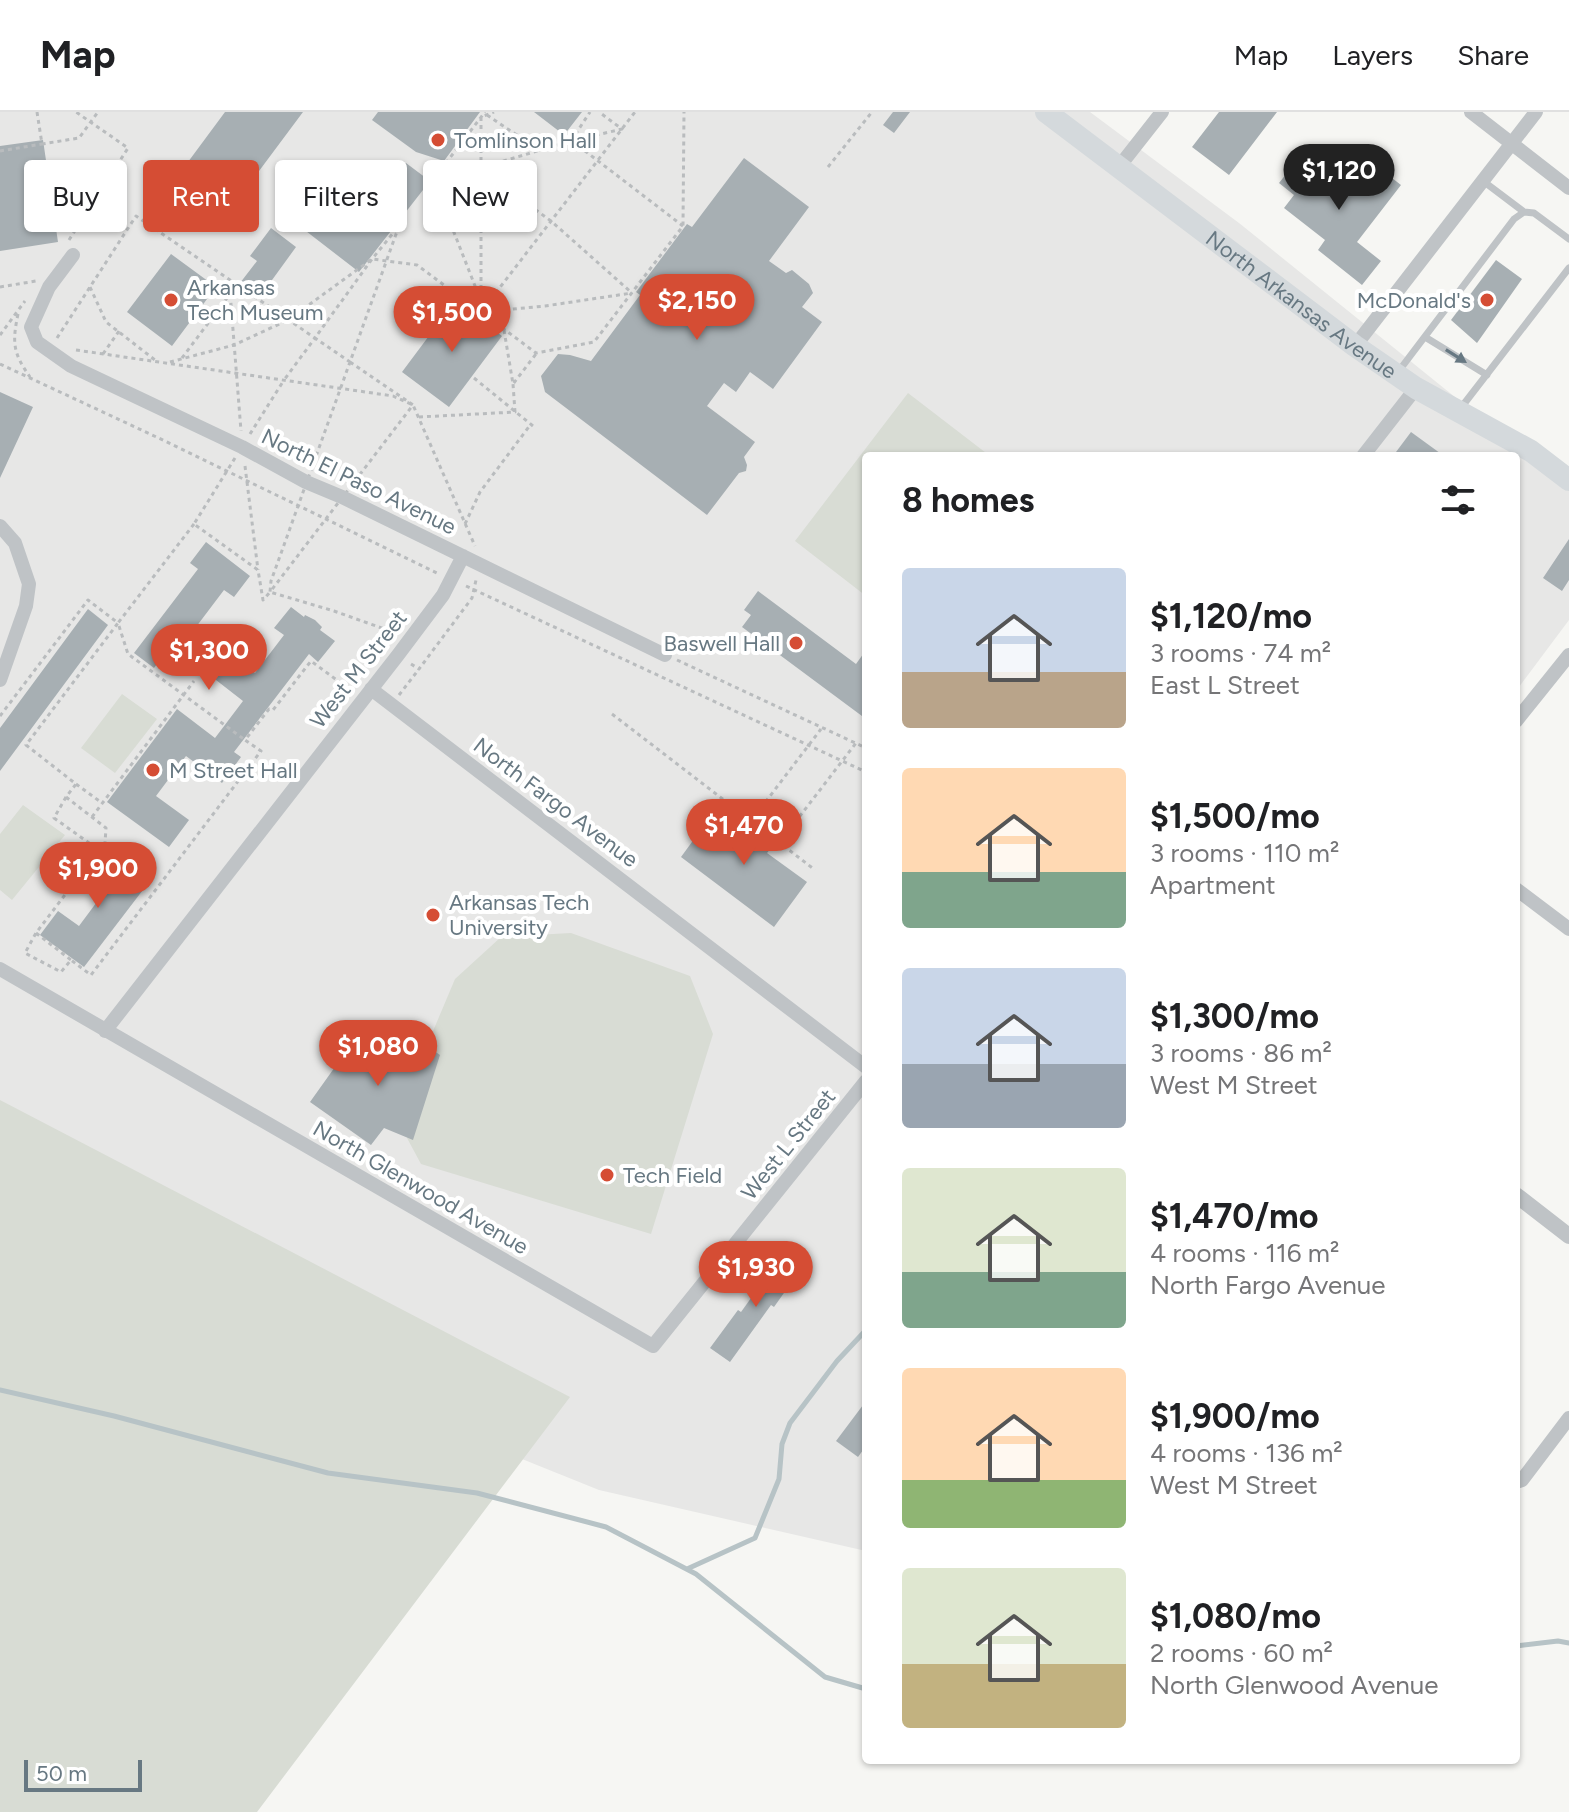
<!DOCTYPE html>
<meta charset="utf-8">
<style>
body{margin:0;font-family:Figtree,sans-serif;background:#f2f2f2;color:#202124;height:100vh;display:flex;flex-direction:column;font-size:30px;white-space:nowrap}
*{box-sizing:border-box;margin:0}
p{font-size:26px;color:#757577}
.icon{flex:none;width:44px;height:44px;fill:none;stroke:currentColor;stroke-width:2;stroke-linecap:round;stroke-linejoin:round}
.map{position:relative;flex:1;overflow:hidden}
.panel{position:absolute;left:862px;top:340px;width:658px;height:1312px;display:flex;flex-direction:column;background:#fff;border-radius:8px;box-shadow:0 2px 6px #0004}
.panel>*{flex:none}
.guide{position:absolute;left:24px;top:48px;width:718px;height:72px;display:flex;gap:16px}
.scale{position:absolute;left:24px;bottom:20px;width:118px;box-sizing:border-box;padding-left:8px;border:4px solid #677882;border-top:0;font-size:22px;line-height:28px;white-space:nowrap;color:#677882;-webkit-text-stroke:6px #fff;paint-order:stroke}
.price{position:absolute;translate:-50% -68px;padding:0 18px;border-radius:28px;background:#d54d34;color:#fff;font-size:26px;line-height:52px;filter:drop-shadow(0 2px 4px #0008)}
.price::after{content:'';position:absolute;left:50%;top:48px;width:24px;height:18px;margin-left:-12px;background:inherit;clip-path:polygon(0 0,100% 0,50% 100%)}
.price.selected{background:#222;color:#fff}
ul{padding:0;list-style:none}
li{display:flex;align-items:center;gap:24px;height:200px;padding:0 40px}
li span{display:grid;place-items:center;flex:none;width:224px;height:160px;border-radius:8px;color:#555}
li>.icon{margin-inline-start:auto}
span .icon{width:96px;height:96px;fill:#fffc;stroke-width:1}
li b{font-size:34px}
h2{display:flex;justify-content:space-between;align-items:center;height:96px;padding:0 40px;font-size:34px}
.pill{padding:0 28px;border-radius:8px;background:#fff;box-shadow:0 2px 6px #0004;font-size:28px;line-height:72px}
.pill.selected{background:#d54d34;color:#fff}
header{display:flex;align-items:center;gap:48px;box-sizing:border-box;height:112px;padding:0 40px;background:#fff;border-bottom:2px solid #e0e0e0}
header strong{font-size:38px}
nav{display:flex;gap:44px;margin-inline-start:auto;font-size:28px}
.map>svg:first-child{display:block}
.built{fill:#e7e7e6}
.green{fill:#d8dcd4}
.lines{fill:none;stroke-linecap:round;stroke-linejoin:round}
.stream{stroke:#b7c3c6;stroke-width:5}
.building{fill:#a7afb3}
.path{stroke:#b9bcbe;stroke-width:3;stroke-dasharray:4 4;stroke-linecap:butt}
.service{stroke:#bfc3c6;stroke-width:7}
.minor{stroke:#bfc3c6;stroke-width:14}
.tertiary{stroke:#bfc3c6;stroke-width:16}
.trunk{stroke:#d4d9dc;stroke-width:22}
.oneway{fill:#677882}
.poi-dot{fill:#d54d34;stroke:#fff;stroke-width:3}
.labels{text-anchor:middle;stroke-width:8;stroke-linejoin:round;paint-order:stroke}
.poi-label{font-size:22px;fill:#677882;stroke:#fff;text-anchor:start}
.street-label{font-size:22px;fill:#677882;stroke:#fff}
</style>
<header>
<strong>Map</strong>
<nav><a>Map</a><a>Layers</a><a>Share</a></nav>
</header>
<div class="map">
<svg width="1569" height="1700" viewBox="0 0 1569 1700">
<rect width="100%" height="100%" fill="#f6f6f3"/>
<path class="built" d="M0,0H1090L1239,111L1569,377V508L1516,579V344H866V1439L599,1378L517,1345L0,1026Z"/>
<path class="green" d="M908,281L990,344H866V484L795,429Z
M122,582L157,607L115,661L81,636Z
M23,693L65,723L12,788L0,778V722Z
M571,821L690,864L713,922L651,1122L421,1052L407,1026L420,950L455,867L501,825Z
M0,988L570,1285L257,1700H0Z"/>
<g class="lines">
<path class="stream" d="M0,1278L114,1304L328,1361L477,1381L606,1415L696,1462L825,1565L866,1577
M687,1457L755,1426L779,1367L782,1332L790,1311L837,1249L866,1218
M1516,1534L1558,1529L1569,1531"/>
</g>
<path class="building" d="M225,0H303L218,114L168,77Z
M378,0H480L444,49L416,40L372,8Z
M534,0H582L564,23Z
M893,0H910L894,21L883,13Z
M1219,0H1277L1229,63L1192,35Z
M43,28L58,130L0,139V34Z
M744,46L809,95L769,149L786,161L792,158L809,172L813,181L802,195L822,210L773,277L750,260L736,280L724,271L707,294L755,330L744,345L747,353L746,359L739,361L707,403L545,280L541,264L558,242L570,243L591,249L640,183L636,180L687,112L692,115Z
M1322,46L1363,78L1379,56L1401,73L1357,130L1381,149L1362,173L1318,138L1325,128L1284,96L1294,83L1279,71L1298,47L1312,59Z
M343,50L383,81L406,51L430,69L359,160L302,116L332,77L326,72Z
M271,116L296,135L259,186L240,171L257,149L250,144Z
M171,142L216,175L172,234L127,200Z
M1496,148L1522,167L1477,231L1451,208Z
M455,189L502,224L449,295L402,260Z
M0,280L33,295L0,366Z
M1411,320L1444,344H1393Z
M1569,427V468L1562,479L1543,466Z
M206,430L250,464L234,485L224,478L196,515L255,561L284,523L274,516L291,495L304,505L305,503L315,508L322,515L320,518L335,529L318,550L309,542L234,640L241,645L222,671L186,644L156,684L189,708L169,735L107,690L177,597L215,626L243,589L171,533L154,556L134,541L198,457L190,451Z
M758,479L856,552L866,538V607L742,515L751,503L744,498Z
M88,497L108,513L0,659V616Z
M719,693L739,708L734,714L754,729L757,725L772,735L767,741L807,770L774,815L681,745Z
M105,736L149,770L84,855L40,823L58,799L79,814L108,775L88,760Z
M362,917L401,946L417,927L440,943L413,1028L384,1016L371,1033L310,990Z
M782,1143L801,1157L774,1195L771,1193L730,1250L710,1236L738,1198L741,1200Z
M866,1289V1334L858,1345L836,1329Z"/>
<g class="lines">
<path class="path" d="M37,0L42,32L79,26L98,0
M487,3L539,38
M571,29L590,0
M572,29L683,114
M0,39L42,32
M828,55L872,0
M480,56L571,29L622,17L599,0
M83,59L104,72
M436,64L485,0
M433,67L477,179L481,200L536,241L594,230L683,114L684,0
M433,67L445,58L457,54H476L551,109L632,181
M399,114L350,250L315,226L372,147Z
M69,128L128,36L76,0
M229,167L241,319
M0,175L36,169
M90,175L106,210L155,248
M481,193V5L494,0
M481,200L635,0
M481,200L545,194L632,181
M18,202C12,231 13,241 30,265
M504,218L513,272L536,242
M0,223L25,189
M57,226L136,104L315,226L284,268
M76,238L393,284L413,293L475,434
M103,242L119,219
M182,246L230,182
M170,250L234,233L288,208L372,147L417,153L479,199
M350,250L413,293L270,480L271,469Z
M0,252L165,329L437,461
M474,266L533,314
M419,305L515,300L513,272
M250,322L284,268
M235,346L194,412L258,458L263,488L270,480L334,499L390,519L381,531L385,534
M245,354L258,458
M194,412L118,511L128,542L245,628
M465,412L480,380L531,312
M466,474L866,660
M677,548L866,636
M411,552L419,557L472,486L476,468
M399,583L419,557
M612,602L815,758
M0,604L88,488L118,511L26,633L76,672L66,685L54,706L99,738L36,821L25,841L61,860L71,848L91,863L261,639L245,628L269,597L273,598L311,549L353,580
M76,672L102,691
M66,685L106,716L105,731L99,738
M92,705L194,569
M751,709L821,617
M780,730L856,631
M36,821L71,848"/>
<path class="service" d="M1483,69L1524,100
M1425,225L1487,263
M1398,260L1514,107L1524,100L1534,101L1569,127
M1460,297L1569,156"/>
<path class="minor" d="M1471,0L1569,76
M1118,56L1162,0
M73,143L49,175L31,215L37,230L71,254L242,335L306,370L342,385L665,543
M1355,234L1536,0
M1363,344L1416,276
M0,414L15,431L29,472L26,494L0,568
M371,577L866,955
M1516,609L1569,543
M1516,777L1569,817
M0,857L653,1234L866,969
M105,919L398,543L443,483L463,444
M1516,1370L1522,1368L1569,1306"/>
<path class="tertiary" d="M1516,1083L1569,1124"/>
<path class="trunk" id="s1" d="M1046,0L1355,234L1416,276L1531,339L1569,368"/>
</g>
<defs><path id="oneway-solid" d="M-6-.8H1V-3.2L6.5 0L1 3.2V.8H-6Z" transform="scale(2)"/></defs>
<use class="oneway" href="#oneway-solid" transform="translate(1456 244) rotate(32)"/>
<g class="poi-dot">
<circle cx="438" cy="28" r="8"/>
<circle cx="171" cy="188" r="8"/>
<circle cx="1487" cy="188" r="8"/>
<circle cx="796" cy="531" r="8"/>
<circle cx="153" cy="658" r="8"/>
<circle cx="433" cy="803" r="8"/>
<circle cx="607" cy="1063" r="8"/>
</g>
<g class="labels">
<g class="poi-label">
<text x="454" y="36">Tomlinson Hall</text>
<text x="187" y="183">Arkansas<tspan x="187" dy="25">Tech Museum</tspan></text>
<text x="1471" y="196" text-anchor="end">McDonald's</text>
<text x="780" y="539" text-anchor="end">Baswell Hall</text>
<text x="169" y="666">M Street Hall</text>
<text x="449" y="798">Arkansas Tech<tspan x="449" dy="25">University</tspan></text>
<text x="623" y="1071">Tech Field</text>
</g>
<g class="street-label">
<text dy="8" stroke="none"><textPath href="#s1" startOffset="320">North Arkansas Avenue</textPath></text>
<text transform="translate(359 369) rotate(26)" y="8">North El Paso Avenue</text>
<text transform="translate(358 557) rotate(-52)" y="8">West M Street</text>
<text transform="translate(556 690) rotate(37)" y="8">North Fargo Avenue</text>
<text transform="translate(788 1032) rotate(-51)" y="8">West L Street</text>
<text transform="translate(421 1075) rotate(30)" y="8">North Glenwood Avenue</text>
</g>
</g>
</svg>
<div class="scale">50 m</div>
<b class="price selected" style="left:1339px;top:100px">$1,120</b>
<b class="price" style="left:697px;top:230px">$2,150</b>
<b class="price" style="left:452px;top:242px">$1,500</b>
<b class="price" style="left:209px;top:580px">$1,300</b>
<b class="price" style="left:744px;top:755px">$1,470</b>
<b class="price" style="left:98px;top:798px">$1,900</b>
<b class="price" style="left:378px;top:976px">$1,080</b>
<b class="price" style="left:756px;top:1197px">$1,930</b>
<div class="guide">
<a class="pill">Buy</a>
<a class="pill selected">Rent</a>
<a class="pill">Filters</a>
<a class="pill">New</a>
</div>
<section class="panel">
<h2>8 homes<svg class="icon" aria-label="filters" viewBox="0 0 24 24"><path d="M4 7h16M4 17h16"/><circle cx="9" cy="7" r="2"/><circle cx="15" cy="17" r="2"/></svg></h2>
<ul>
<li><span style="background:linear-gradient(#c9d6e8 65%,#b9a48a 0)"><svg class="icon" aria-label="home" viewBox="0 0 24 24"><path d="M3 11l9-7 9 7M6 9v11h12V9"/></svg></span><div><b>$1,120/mo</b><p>3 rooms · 74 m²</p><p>East L Street</p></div></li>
<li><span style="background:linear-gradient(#ffd9b3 65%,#7fa58c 0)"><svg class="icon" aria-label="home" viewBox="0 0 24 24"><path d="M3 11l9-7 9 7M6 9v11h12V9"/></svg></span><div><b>$1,500/mo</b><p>3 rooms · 110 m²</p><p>Apartment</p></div></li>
<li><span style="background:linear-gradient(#c9d6e8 60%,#9aa5b1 0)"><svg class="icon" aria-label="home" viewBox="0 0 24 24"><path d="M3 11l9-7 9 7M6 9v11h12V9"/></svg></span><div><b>$1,300/mo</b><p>3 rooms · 86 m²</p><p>West M Street</p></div></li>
<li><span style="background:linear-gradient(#dfe7d0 65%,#7fa58c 0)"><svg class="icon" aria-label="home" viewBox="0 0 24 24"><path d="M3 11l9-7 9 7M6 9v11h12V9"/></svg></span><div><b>$1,470/mo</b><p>4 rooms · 116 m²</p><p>North Fargo Avenue</p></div></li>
<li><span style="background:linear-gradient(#ffd9b3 70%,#8fb573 0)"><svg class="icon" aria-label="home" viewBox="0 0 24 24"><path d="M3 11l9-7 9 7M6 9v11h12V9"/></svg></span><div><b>$1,900/mo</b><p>4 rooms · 136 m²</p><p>West M Street</p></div></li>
<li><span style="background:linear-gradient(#dfe7d0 60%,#c2b280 0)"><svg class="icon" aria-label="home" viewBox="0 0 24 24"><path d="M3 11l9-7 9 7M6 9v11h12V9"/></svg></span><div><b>$1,080/mo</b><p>2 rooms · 60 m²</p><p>North Glenwood Avenue</p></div></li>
</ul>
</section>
</div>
